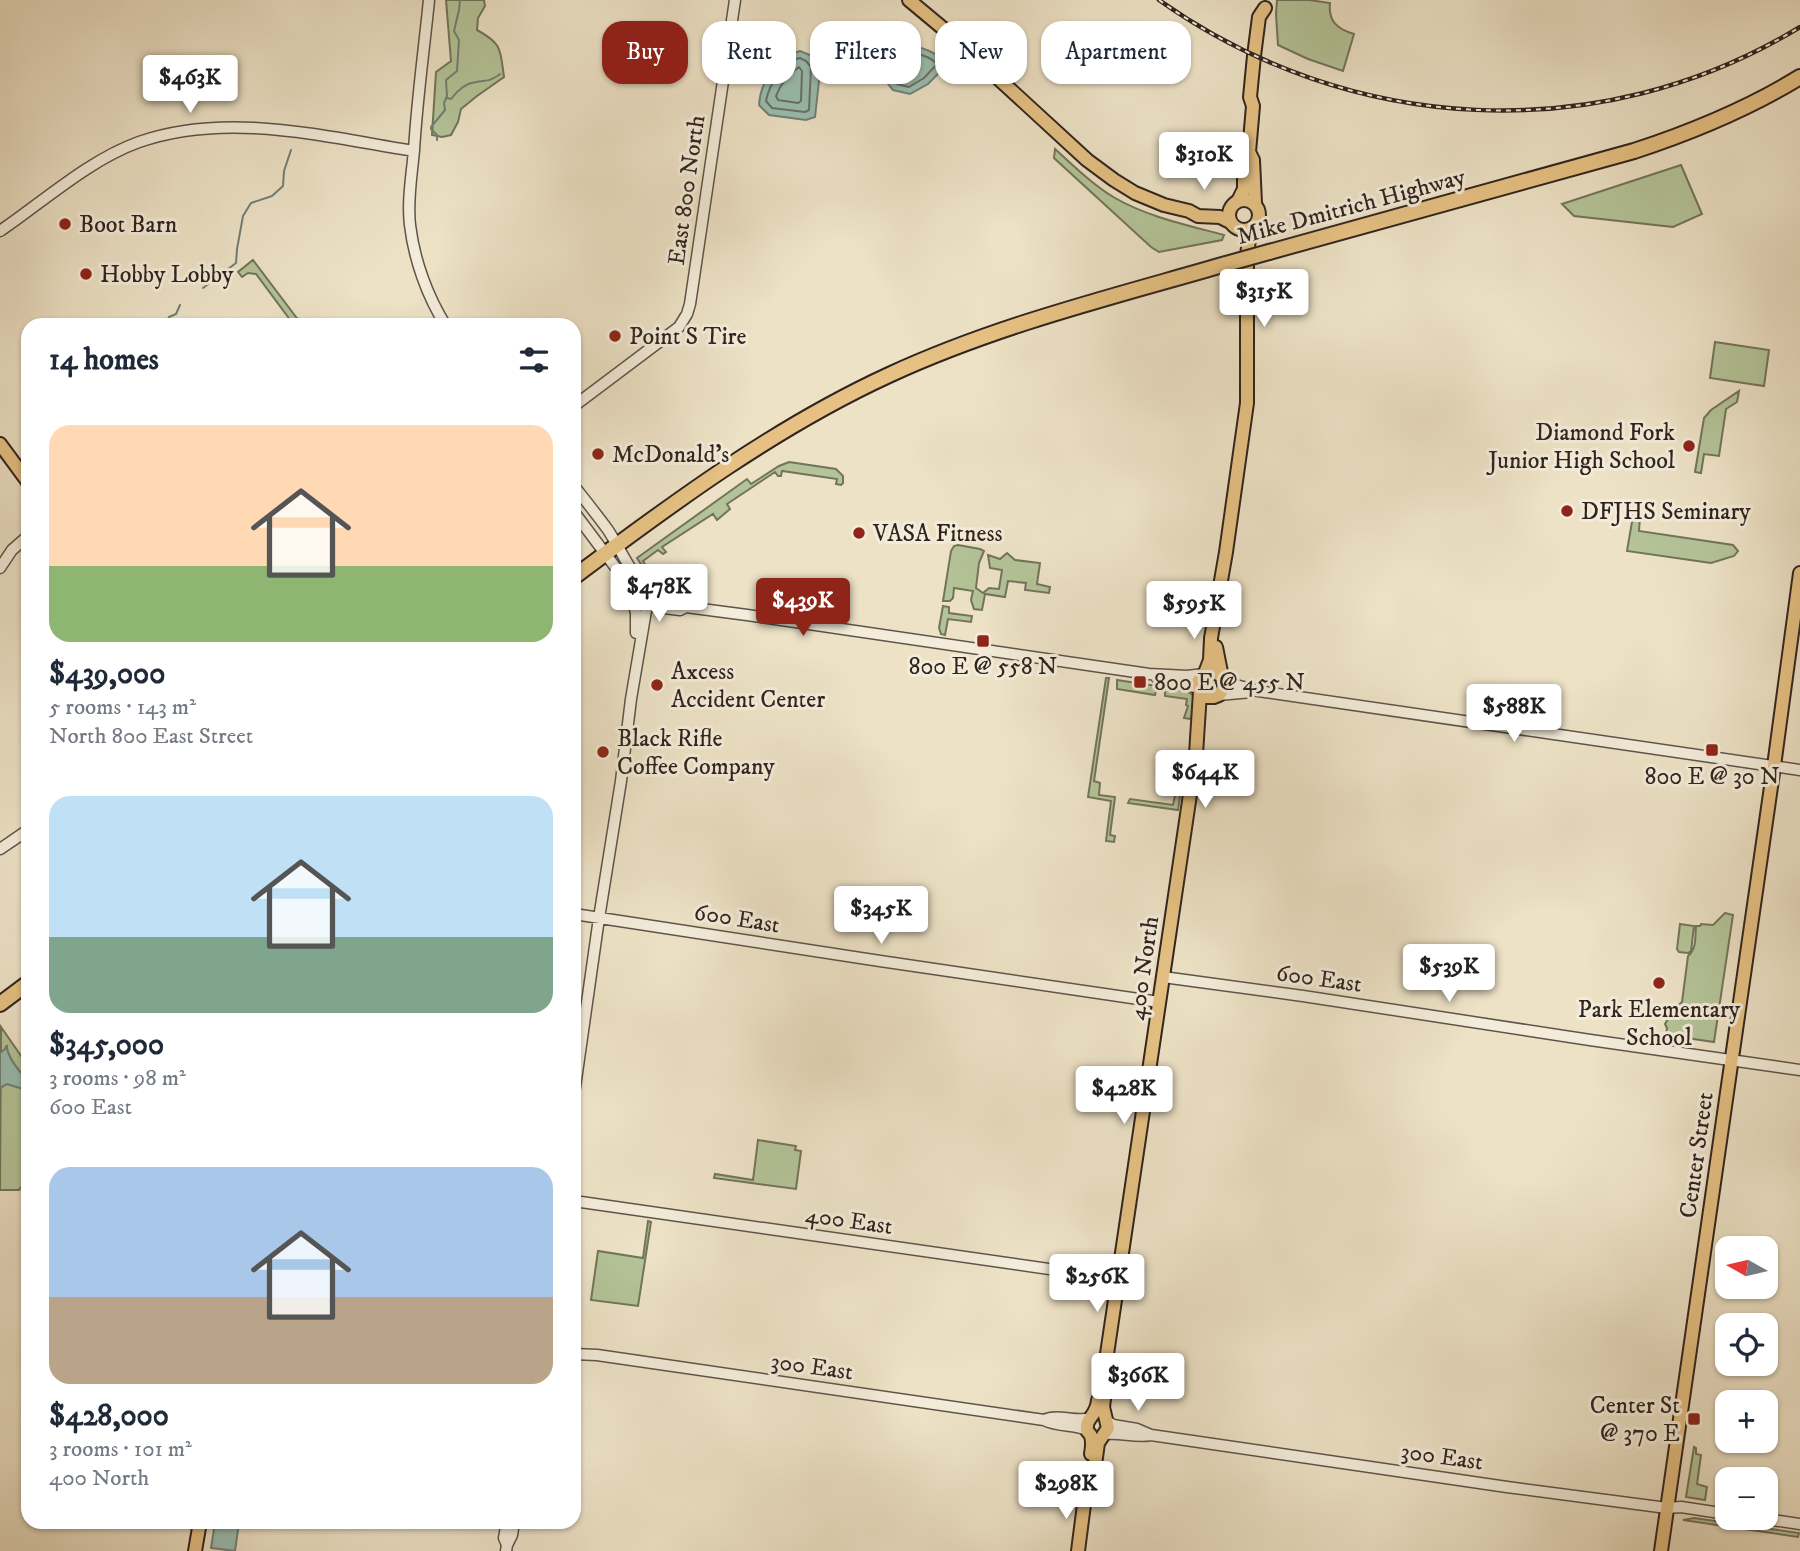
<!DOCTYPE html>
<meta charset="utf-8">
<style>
body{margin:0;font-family:"IM FELL DW Pica",serif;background:#f2f2f3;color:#1f2937;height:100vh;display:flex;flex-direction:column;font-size:26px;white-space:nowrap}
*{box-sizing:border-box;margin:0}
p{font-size:23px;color:#747a83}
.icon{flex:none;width:38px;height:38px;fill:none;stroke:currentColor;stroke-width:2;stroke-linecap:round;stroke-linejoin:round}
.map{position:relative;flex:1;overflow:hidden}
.sheet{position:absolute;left:21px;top:318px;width:560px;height:1211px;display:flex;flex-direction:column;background:#fff;border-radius:21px;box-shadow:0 2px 5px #0004}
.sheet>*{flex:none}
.hud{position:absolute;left:602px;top:21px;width:665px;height:63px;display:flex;gap:14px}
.needle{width:46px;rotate:278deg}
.fabs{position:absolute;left:1715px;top:1236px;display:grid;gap:14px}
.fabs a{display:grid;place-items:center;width:63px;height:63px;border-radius:14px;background:#fff;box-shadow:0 2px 5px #0004;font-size:35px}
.price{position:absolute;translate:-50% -60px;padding:0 16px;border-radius:7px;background:#fff;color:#222;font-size:23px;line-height:46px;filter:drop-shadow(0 2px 4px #0008)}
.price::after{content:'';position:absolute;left:50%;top:42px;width:21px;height:16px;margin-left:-10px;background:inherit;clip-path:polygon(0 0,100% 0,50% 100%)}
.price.current{background:#8f2418;color:#fff}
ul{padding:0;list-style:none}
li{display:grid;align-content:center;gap:14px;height:371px;padding:0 28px}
li span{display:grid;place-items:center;height:217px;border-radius:21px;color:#555}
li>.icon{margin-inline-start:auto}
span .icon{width:126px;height:126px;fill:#fffc;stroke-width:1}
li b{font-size:30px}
h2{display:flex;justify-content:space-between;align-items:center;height:84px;padding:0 28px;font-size:30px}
.tag{padding:0 24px;border-radius:21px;background:#fff;box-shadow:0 2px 5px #0004;font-size:24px;line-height:63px}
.tag.current{background:#8f2418;color:#fff}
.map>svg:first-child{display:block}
.green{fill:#b4c498;stroke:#72745c;stroke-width:2}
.water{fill:#9abeb1;stroke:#708077;stroke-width:2}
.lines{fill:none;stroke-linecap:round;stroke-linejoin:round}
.shore{stroke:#657168;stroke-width:2}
.stream{stroke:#708077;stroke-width:2}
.minor-casing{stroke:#5f5449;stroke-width:13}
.major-casing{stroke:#30241f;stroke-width:16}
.highway-casing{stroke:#30241f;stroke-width:18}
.minor{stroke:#f3ecda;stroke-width:10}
.major{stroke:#e6c183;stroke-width:12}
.highway{stroke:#e6c183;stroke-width:14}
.rail-casing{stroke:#30241f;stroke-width:4.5}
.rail{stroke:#f3ecda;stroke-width:2;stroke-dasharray:5;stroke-linecap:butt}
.highway-bridge-casing{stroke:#30241f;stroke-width:18;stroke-linecap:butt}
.highway-bridge{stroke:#e6c183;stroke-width:14}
.poi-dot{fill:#8f2418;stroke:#f3ecda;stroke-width:2.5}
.labels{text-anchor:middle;stroke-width:6;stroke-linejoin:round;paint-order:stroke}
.street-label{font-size:24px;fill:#30241f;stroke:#f3ecda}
.poi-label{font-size:24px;fill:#30241f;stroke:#f3ecda;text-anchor:start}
</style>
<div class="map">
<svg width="1800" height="1551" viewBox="0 0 1800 1551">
<rect width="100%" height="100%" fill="#ede2c6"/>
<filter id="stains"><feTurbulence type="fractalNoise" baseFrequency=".00286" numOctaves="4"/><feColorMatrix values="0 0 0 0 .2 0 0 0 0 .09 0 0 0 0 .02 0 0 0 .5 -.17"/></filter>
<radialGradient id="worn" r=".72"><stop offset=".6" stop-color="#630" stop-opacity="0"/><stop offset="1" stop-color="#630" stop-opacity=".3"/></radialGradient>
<path class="green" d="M446,0H484L485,6L478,18L477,30C503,44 500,50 504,77L477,96L461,109L458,122L451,135L442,137L432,135L436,72L451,61Z
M1277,0H1309L1330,3C1328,21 1337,29 1354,34L1343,71L1308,59L1278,45L1276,14Z
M1055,149C1074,166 1093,185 1115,198C1148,217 1187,225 1224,235L1222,240L1159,252L1151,247L1054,158Z
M1681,165L1702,214L1673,227L1574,216L1562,204Z
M253,260L302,325H294L256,274L248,273L242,277L238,272Z
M1715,342L1769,350L1764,386L1710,378Z
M1739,391L1737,402L1726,409L1719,456L1704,454L1701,473L1695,472L1704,418L1711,410Z
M789,462L836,469L843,476V483L841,485L836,484L837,479L782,471L781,476H778L775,472L727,504L730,509L717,520L713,514L662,547L666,552L663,554L658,550L643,561L648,570L646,572L637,558L747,479L751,484L779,466Z
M1633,516L1640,517L1639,531L1733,545L1738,551L1734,556L1711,563L1627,551Z
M958,545L980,549L984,551L979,563L976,588L983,593L989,588L999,589L1002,570L990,568L988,555L1000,559L1007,553L1015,560L1040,563L1037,584L1050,587L1049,593L1025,590L1026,583L1008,581L1005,597L985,594L982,610L974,609L971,600L973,591L954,588L953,598L950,601H943L951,551L954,546Z
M943,606L949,607V613L972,616L971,622L948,619L945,635L941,634L939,628Z
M1106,678H1109L1094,781L1100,783L1099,795L1115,797L1110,835L1115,836L1114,842L1106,841L1111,801L1088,797Z
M1117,680L1157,686L1155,695L1117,689Z
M1165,687L1184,690L1192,694L1194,700L1191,719L1184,718L1188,706L1186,705L1187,699L1165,696Z
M1178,782H1182L1178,810L1128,803L1130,799L1173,805Z
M1725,913L1733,915L1714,1042L1666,1035L1667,1028L1665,1024L1673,1010L1682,1002L1688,956C1697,949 1695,936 1696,926H1700L1701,924L1713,925Z
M1680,924L1694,926L1691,951L1688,953L1679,952L1677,949Z
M1,1027L28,1066V1179L19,1190H0Z
M758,1140L796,1146L795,1150L801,1151L796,1189L714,1178L715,1174L753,1180Z
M648,1221L651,1222L638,1306L591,1300L598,1251L643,1258Z
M1694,1447L1696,1448V1454L1701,1455L1697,1484L1707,1487L1705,1500L1686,1497Z
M1694,1518L1799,1533L1798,1537L1683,1520Z"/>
<path class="water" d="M904,45C920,46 938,52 947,65L928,84L910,94L893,90L885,80C888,65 892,56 904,45Z
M800,51L810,55L818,63L819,81L815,117L806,120L769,115L759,105C760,83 777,56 800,51Z
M7,1045C6,1056 19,1071 28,1081L26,1090L7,1084L0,1088V1053L5,1049Z
M215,1523H239L235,1551L211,1548Z"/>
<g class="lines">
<path class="shore" d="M907,53C916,52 931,57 937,64L924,78L909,87L897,84L893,78C895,67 898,59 907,53Z
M800,58L806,61L811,67L809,110L805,112L772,108L766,101C769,85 783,61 800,58Z
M799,67L802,71L801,101L798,103L778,100L776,96C780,85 789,74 799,67Z"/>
<path class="stream" d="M447,98L451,99C457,91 466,83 476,82C488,80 489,82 500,74
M437,140V135L431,129V127L445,110L444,103L447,96L446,80L457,71L459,40L454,31L459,10L460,0
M203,288L236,263L237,249L243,216L251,203L272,196L283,186L284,171L291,150
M165,326L169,317L176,314L180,305
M26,443L28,441"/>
<defs>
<path id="minor" d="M429,0C424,50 417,100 414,150C412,174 407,200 410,225C414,259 427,296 446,326
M0,231C44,201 89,160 139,142C228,111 325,137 414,151
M574,406L679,327L687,314L690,304L735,0
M574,486C585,500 597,515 608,530C621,550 631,574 648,591C659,603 679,595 686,607
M574,512L634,592L644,602L656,607L680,610L686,607L747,615L1149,674L1187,676L1204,674
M0,568L12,550L28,536
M630,590L636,613V633
M1156,677C1169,684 1184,683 1198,688
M1222,678L1236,685L1258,691L1800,770
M1219,695L1251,692
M0,849L28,830
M574,914L880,961L1159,1002
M1163,977L1303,996L1590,1040L1800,1070
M574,1094L599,918L621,781L631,699L648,599V593L644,587
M574,1201L1119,1279
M574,1354L597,1355L1044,1420C1058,1427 1073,1424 1087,1430
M1044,1420C1059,1413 1075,1423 1091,1418
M1107,1421L1113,1425L1137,1429L1151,1435
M1105,1434C1121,1432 1135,1438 1151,1435L1507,1487L1667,1508L1681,1507L1727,1514
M1752,1517L1800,1524
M507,1545L512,1535L514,1522
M506,1551L507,1545L504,1538L507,1522"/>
<path id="major" d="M909,0L951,35L1087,160L1114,180L1135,193L1164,205L1189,211L1198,216L1220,217L1230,222
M1249,152L1253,160L1255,203
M1229 215a15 15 0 1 1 30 0a15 15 0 1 1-30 0Z
M1238,201L1244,189V162L1249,152L1253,106L1250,97L1254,56L1259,17L1265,8
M0,444L28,482
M1205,673L1210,660L1211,638L1226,552L1247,403V256L1249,239L1254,228
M1200,692L1207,697H1214L1219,695L1224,687L1216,647
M1091,1454C1092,1448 1093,1442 1091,1436C1089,1431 1086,1433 1087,1426C1087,1418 1097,1415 1098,1400
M1087,1497L1094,1472L1098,1443L1108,1428L1103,1407L1108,1366L1107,1354L1196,754L1200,692L1198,682C1203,671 1212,668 1221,676
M195,1551L200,1522
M1078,1551L1086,1489
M1661,1551L1774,766L1800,573"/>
<path id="highway" d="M1269,252L1634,151C1692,132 1748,109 1800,77
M574,577C674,502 776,427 889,375C997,325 1112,297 1226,264
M0,1004L28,983"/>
</defs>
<use href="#minor" class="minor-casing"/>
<use href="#major" class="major-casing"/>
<use href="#highway" class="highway-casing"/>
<use href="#minor" class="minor"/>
<use href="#major" class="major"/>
<use href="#highway" class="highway"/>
<defs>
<path id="rail" d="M1159,0C1349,135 1600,149 1800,27"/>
</defs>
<use href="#rail" class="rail-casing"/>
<use href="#rail" class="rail"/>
<defs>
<path id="highway-bridge" d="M1226,264L1269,252"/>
</defs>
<use href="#highway-bridge" class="highway-bridge-casing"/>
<use href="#highway-bridge" class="highway-bridge"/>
</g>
<g class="poi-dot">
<circle cx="65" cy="224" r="7"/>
<circle cx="86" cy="274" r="7"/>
<circle cx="615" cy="336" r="7"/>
<circle cx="1689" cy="446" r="7"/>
<circle cx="598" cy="454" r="7"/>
<circle cx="1567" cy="511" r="7"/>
<circle cx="859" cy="533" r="7"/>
<rect x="976" y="634" width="14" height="14" rx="3.5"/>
<rect x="1133" y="675" width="14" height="14" rx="3.5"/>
<circle cx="657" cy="685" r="7"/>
<rect x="1705" y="743" width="14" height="14" rx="3.5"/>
<circle cx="603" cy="752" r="7"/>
<circle cx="1659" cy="983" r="7"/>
<rect x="1687" y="1412" width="14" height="14" rx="3.5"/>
</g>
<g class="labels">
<g class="street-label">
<text transform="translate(686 190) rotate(-82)" y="8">East 800 North</text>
<text transform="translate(1351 206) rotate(-15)" y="8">Mike Dmitrich Highway</text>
<text transform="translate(737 918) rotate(9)" y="8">600 East</text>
<text transform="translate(1143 968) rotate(-82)" y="8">400 North</text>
<text transform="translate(1319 978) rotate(8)" y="8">600 East</text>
<text transform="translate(1696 1155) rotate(-82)" y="8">Center Street</text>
<text transform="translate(849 1220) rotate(8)" y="8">400 East</text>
<text transform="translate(812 1366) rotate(8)" y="8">300 East</text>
<text transform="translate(1442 1456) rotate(8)" y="8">300 East</text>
</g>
<g class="poi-label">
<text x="79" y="232">Boot Barn</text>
<text x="100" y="282">Hobby Lobby</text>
<text x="629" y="344">Point S Tire</text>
<text x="1675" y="440" text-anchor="end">Diamond Fork<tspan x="1675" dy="28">Junior High School</tspan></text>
<text x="612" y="462">McDonald's</text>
<text x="1581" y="519">DFJHS Seminary</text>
<text x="873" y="541">VASA Fitness</text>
<text x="983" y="674" text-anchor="middle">800 E @ 558 N</text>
<text x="671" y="679">Axcess<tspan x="671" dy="28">Accident Center</tspan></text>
<text x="1154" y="690">800 E @ 455 N</text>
<text x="617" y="746">Black Rifle<tspan x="617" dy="28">Coffee Company</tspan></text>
<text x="1712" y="784" text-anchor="middle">800 E @ 30 N</text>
<text x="1659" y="1017" text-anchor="middle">Park Elementary<tspan x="1659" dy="28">School</tspan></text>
<text x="1680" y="1413" text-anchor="end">Center St<tspan x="1680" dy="28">@ 370 E</tspan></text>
</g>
</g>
<rect width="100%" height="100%" filter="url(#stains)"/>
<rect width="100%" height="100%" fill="url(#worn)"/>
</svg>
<div class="fabs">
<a><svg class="needle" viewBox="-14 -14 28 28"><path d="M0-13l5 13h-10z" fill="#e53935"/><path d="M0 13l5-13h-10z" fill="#747a83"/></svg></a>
<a><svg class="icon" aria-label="locate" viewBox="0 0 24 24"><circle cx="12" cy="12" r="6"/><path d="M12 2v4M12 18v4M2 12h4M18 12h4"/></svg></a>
<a>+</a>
<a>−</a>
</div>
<b class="price" style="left:190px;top:115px">$463K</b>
<b class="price" style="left:1204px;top:192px">$310K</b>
<b class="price" style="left:1264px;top:329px">$315K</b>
<b class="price" style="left:659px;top:624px">$478K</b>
<b class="price current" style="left:803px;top:638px">$439K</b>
<b class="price" style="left:1194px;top:641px">$595K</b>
<b class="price" style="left:1514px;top:744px">$588K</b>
<b class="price" style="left:1205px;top:810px">$644K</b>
<b class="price" style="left:881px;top:946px">$345K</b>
<b class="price" style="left:1449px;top:1004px">$539K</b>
<b class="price" style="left:1124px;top:1126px">$428K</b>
<b class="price" style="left:1097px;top:1314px">$256K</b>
<b class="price" style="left:1138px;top:1413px">$366K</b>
<b class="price" style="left:1066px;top:1521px">$298K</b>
<div class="hud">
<a class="tag current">Buy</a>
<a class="tag">Rent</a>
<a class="tag">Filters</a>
<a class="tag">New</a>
<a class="tag">Apartment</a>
</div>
<section class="sheet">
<h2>14 homes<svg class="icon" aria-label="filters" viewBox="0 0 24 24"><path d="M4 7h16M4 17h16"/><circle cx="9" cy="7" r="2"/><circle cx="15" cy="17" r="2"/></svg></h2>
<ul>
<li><span style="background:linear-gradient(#ffd9b3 65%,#8fb573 0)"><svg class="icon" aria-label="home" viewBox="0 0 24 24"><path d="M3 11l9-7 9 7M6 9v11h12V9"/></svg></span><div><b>$439,000</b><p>5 rooms · 143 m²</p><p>North 800 East Street</p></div></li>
<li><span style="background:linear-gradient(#bfe0f5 65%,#7fa58c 0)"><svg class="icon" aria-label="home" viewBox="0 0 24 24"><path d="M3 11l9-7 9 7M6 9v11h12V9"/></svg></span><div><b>$345,000</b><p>3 rooms · 98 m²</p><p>600 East</p></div></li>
<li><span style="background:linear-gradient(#a9c7e8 60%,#b9a48a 0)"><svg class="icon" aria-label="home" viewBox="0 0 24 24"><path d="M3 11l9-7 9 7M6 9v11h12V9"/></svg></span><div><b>$428,000</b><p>3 rooms · 101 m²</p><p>400 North</p></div></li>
</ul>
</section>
</div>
